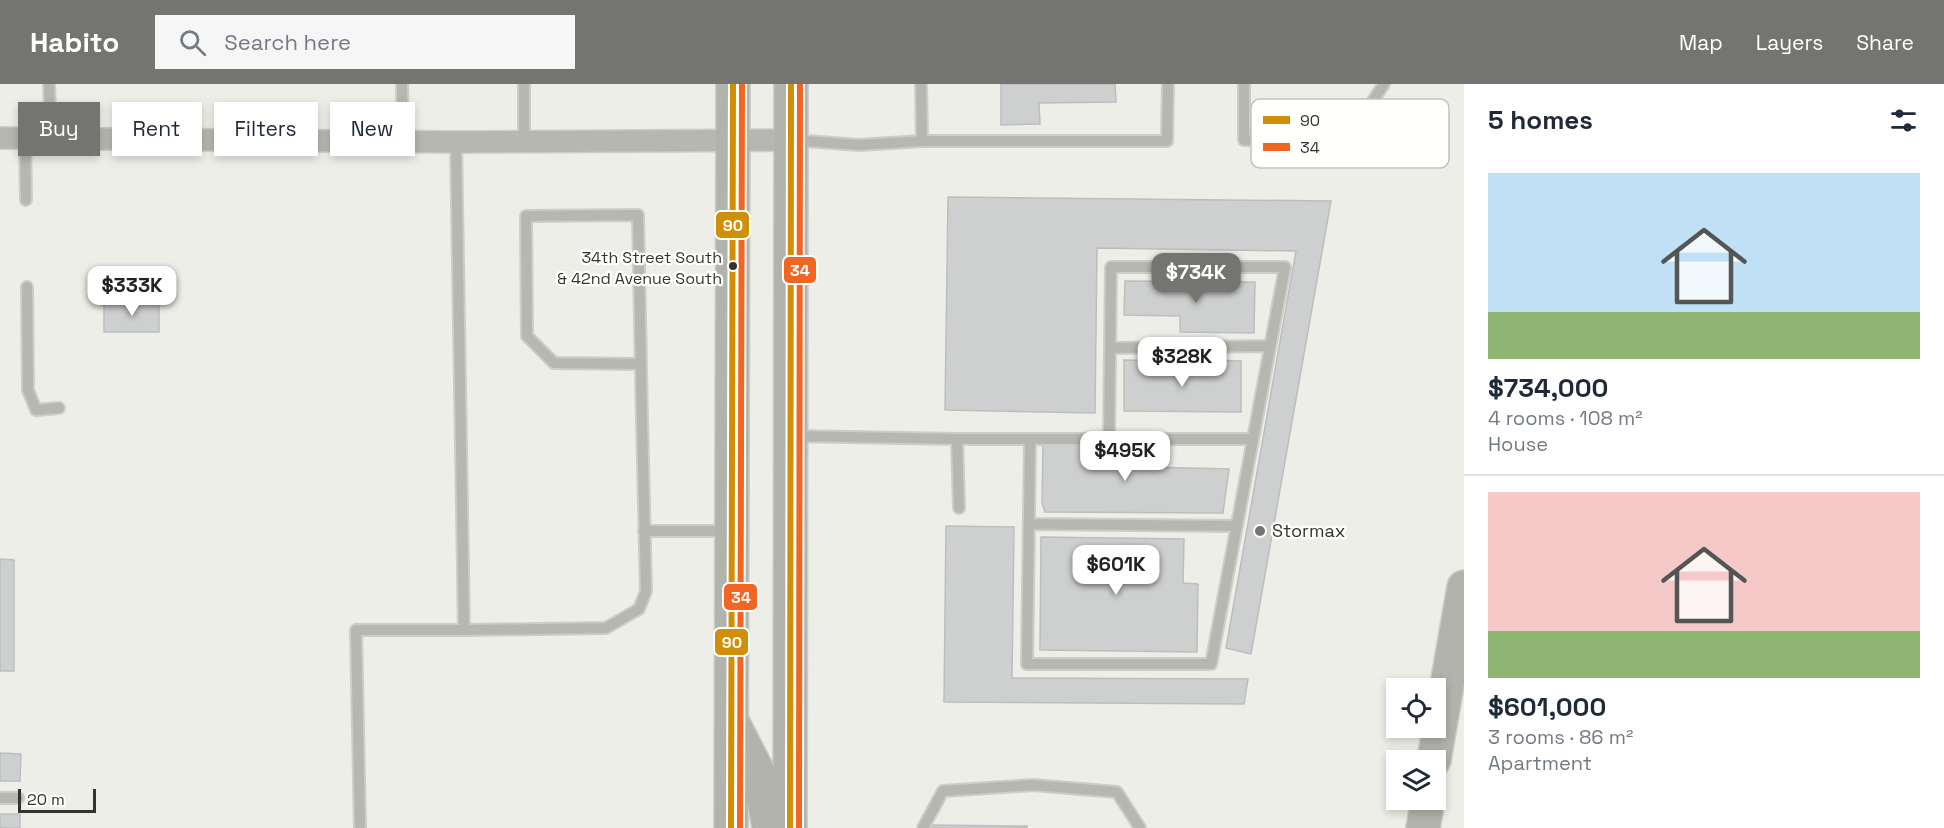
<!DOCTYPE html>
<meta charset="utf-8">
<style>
body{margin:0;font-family:"Space Grotesk",sans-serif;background:#f6f6f7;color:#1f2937;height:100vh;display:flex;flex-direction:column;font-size:22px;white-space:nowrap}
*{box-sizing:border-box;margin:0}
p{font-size:20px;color:#747a83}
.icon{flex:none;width:33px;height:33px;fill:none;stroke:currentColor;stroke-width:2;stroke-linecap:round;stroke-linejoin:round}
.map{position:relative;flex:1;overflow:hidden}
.sheet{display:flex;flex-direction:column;background:#fff;width:480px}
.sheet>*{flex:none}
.hud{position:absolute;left:18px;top:18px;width:570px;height:54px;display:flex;gap:12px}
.controls{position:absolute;left:1386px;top:594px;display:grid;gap:12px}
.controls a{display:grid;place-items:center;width:60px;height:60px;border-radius:0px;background:#fff;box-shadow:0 3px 9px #0003;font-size:30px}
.scale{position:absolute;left:18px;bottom:15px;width:78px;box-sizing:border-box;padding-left:6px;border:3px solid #33332f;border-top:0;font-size:16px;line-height:21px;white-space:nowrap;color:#33332f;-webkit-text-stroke:4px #fffffe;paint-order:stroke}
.price{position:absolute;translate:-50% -51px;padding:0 14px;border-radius:12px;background:#fff;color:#222;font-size:20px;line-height:39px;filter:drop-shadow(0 2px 3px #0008)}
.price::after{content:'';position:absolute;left:50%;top:36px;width:18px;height:14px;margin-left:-9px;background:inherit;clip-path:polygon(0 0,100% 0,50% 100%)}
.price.current{background:#747470;color:#fff}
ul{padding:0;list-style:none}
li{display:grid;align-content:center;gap:12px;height:318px;padding:0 24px}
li+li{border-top:2px solid #e0e1e3}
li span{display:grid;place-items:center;height:186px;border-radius:0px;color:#555}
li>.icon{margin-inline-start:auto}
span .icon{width:108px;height:108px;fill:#fffc;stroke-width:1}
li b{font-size:26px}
h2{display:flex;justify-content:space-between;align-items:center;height:72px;padding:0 24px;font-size:26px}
.tag{padding:0 21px;border-radius:0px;background:#fff;box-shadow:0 3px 9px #0003;font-size:21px;line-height:54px}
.tag.current{background:#747470;color:#fff}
header{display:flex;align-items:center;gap:36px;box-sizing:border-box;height:84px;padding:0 30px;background:#747470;color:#fff}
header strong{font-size:28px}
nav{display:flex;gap:33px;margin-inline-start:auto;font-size:21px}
.search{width:420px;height:54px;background:#f6f6f7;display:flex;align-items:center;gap:15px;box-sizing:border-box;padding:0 21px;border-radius:0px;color:#747a83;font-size:22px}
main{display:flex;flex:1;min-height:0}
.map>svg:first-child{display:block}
.building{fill:#ced0cf;stroke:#bcbebc;stroke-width:1.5}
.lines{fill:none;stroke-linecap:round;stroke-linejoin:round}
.lane-casing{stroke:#ccccc8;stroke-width:14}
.street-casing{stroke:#ccccc8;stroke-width:24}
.highway-casing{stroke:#ccccc8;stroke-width:36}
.lane{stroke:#b7b7b1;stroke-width:10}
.street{stroke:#b7b7b1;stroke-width:21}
.highway{stroke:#b3b3ad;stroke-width:33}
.bus-1-casing{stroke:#fffffe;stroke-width:10}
.bus-2-casing{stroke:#fffffe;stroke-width:10}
.bus-1{stroke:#d08f09;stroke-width:6}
.bus-2{stroke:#f26522;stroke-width:6}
.bus-dot{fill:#33332f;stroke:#fffffe;stroke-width:2}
.poi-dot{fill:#747470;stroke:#fffffe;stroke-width:2}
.labels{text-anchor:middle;stroke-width:4.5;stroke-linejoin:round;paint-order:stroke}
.bus-label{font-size:16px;fill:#33332f;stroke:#fffffe;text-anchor:end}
.poi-label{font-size:18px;fill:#33332f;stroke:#fffffe;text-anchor:start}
.key{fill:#fffffe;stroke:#c2c2c0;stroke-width:1.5}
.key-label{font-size:16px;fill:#33332f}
.line-badge{stroke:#fffffe;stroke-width:2}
.badge-label{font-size:16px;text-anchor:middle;font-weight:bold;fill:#fff}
</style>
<header>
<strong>Habito</strong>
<div class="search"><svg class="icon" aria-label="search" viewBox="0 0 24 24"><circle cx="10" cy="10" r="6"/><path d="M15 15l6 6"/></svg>Search here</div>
<nav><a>Map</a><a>Layers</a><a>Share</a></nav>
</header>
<main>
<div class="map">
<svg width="1464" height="744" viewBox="0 0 1464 744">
<rect width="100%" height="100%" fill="#eeeee9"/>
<path class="building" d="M1001,0H1115L1116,18L1039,19L1040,40L1001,41Z
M948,113L1331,117L1251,570L1226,564L1296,167L1097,164L1095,329L945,326Z
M1125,197L1255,198L1254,249L1180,248V232L1124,231Z
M104,218H159V248H104Z
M1124,276L1169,277V289H1203L1204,276L1241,277V328L1124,327Z
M1043,360L1149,362L1148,383L1229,385L1223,429L1045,428L1042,419Z
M946,442L1014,443L1012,594L1248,595L1244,620L944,618Z
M1041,453L1184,455L1183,499L1198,500L1197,568L1040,566Z
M0,475L14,476V587H0Z
M0,669L21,670L20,697H0Z
M0,730H20V744H0Z
M929,741L1027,742V744H929Z"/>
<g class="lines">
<defs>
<path id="lane" d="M49,0L51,54
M402,0L403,56
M1244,0V56L1346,58L1384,0
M25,53L26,116
M524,56V0
M793,56L859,61L922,57L921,0
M922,57H1167L1168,0
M27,203L28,306L36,326L59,324
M1110,264L1270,262
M793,352L957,355L959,424
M957,355H1253L1211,580H1027L1030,355
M1109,355L1111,183H1285L1253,355
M1029,440L1237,442
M644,447H728
M464,546L606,544L639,525L646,507C643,382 640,256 638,131L526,132L527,252L554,279L641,280
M0,714H18
M360,744L356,546H464L456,58
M923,744L943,707L1033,701L1117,708L1140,744"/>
<path id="street" d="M0,54L456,58L790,56"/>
<path id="highway" d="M734,641L759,690L768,738L772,744
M1434,676L1464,503
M731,744L733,0
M790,744L791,0
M1423,744L1428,716"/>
</defs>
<use href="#lane" class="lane-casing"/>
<use href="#street" class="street-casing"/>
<use href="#highway" class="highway-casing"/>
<use href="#lane" class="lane"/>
<use href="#street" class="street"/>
<use href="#highway" class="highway"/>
<defs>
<path id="bus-1" d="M731,744L733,0
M790,744L791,0"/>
<path id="bus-2" d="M740,744L742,0
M799,744L800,0"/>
</defs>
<use href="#bus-1" class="bus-1-casing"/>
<use href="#bus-2" class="bus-2-casing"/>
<use href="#bus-1" class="bus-1"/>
<use href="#bus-2" class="bus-2"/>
</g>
<circle class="bus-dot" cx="733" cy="182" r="5"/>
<circle class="poi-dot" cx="1260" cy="447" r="6"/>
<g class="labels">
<g class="bus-label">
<text x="722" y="179">34th Street South<tspan x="722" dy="21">&amp; 42nd Avenue South</tspan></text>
</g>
<g class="poi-label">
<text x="1272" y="453">Stormax</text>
</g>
</g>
<rect x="1251" y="15" width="198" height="69" rx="9" class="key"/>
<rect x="1263" y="32" width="27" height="8" fill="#d08f09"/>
<rect x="1263" y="59" width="27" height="8" fill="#f26522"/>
<g class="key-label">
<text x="1300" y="42">90</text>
<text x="1300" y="69">34</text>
</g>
<g class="line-badge">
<rect x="715" y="127" width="35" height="28" rx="6" fill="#d08f09"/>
<rect x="783" y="172" width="34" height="28" rx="6" fill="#f26522"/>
<rect x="723" y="499" width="35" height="28" rx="6" fill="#f26522"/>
<rect x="714" y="544" width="35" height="28" rx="6" fill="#d08f09"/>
</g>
<g class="badge-label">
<text x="733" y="147">90</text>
<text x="800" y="192">34</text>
<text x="741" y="519">34</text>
<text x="732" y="564">90</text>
</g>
</svg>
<div class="controls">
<a><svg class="icon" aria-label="locate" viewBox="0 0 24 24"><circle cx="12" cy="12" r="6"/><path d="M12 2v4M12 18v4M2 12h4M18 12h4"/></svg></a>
<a><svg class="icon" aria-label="layers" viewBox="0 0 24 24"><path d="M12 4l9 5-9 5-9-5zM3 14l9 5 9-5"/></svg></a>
</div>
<div class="scale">20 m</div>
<b class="price current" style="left:1196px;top:220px">$734K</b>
<b class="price" style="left:132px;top:233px">$333K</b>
<b class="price" style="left:1182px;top:304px">$328K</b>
<b class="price" style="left:1125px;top:398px">$495K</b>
<b class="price" style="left:1116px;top:512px">$601K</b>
<div class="hud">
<a class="tag current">Buy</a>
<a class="tag">Rent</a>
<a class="tag">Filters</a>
<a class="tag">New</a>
</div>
</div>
<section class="sheet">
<h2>5 homes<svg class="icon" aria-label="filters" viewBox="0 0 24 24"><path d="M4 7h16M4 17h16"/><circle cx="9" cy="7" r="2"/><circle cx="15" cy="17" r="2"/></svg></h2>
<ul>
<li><span style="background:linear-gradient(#bfe0f5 75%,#8fb573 0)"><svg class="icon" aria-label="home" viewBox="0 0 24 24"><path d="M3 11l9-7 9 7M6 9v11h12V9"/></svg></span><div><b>$734,000</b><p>4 rooms · 108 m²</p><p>House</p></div></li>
<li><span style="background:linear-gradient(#f6c9c9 75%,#8fb573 0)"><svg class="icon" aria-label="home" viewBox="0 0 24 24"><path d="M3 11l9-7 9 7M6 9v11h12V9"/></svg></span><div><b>$601,000</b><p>3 rooms · 86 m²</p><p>Apartment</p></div></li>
</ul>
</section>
</main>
